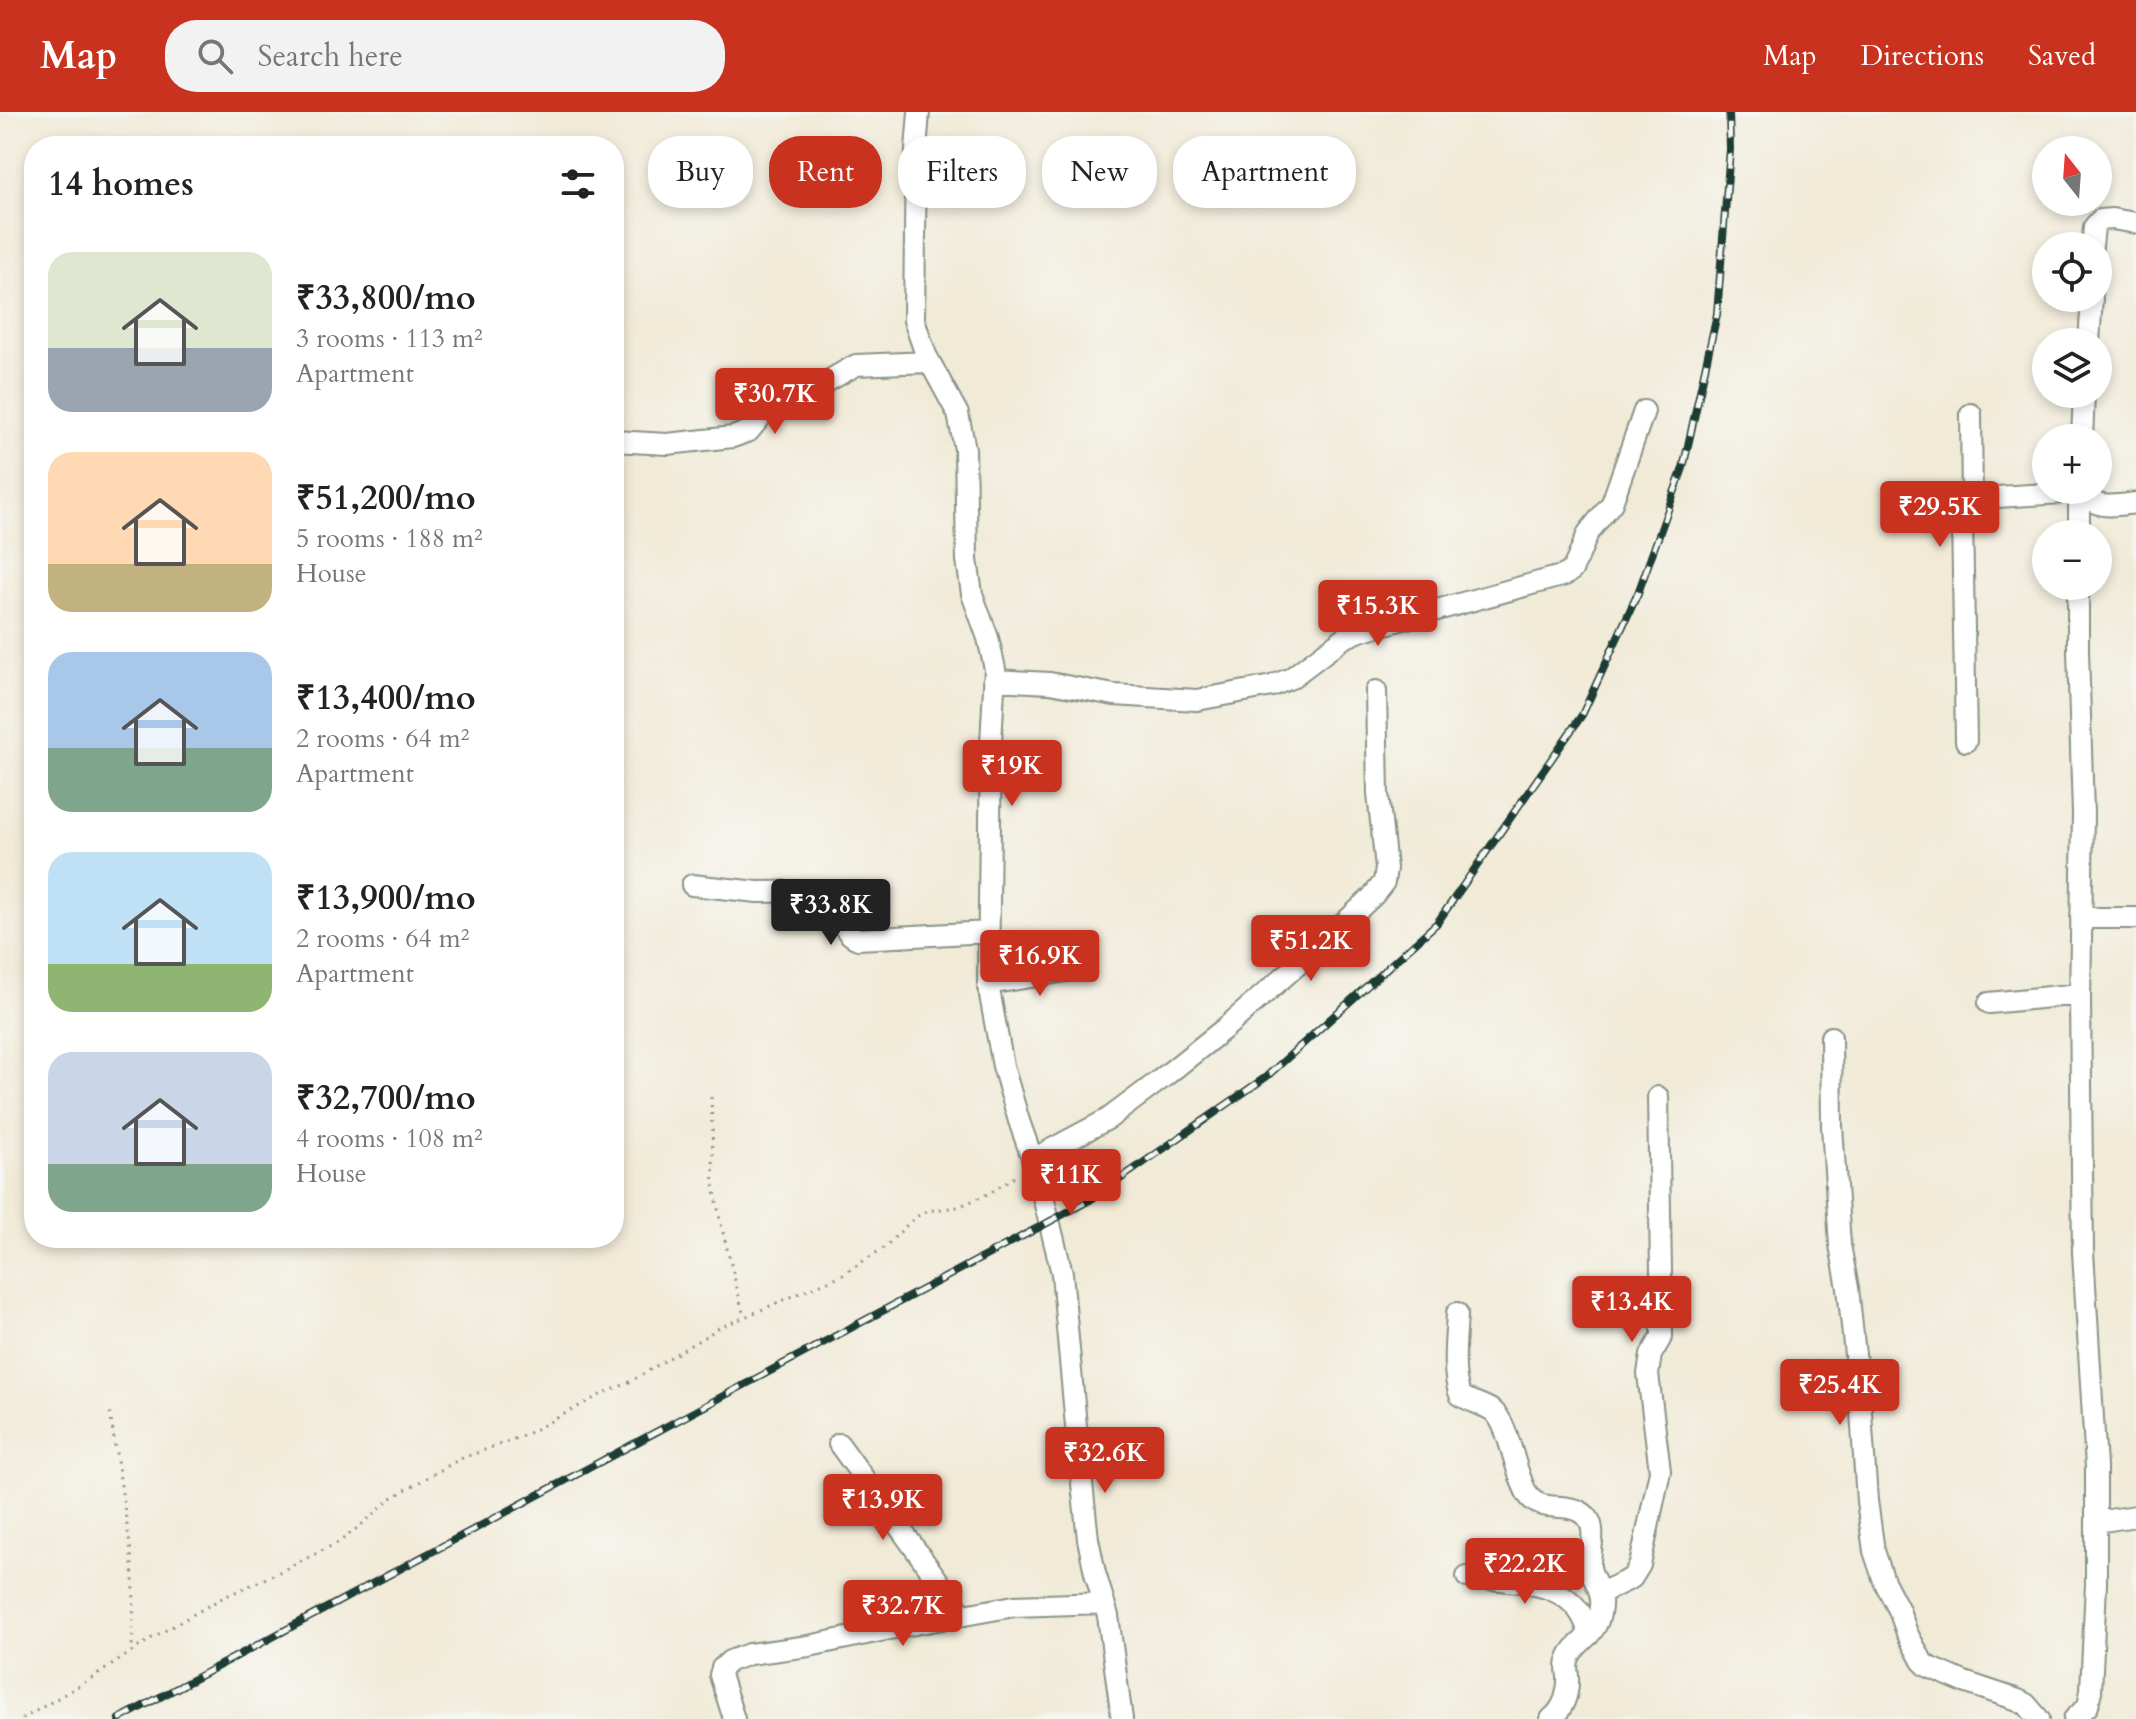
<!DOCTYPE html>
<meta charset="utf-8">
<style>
body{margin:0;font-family:Cardo,serif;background:#f2f2f2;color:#222;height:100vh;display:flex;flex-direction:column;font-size:30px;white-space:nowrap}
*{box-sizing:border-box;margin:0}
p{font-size:26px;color:#767676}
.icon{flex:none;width:44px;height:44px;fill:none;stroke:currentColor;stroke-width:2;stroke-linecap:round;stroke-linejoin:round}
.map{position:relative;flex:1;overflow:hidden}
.details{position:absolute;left:24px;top:24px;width:600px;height:1112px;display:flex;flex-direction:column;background:#fff;border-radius:32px;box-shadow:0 4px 12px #0003}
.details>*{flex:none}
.top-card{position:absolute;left:648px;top:24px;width:760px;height:72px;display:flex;gap:16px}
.needle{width:52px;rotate:343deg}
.tools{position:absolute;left:2032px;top:24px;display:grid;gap:16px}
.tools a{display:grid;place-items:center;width:80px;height:80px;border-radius:50%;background:#fff;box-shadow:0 4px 12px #0003;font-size:40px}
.price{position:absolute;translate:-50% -68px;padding:0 18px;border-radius:8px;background:#c8321e;color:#fff;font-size:26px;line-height:52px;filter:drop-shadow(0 2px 4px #0008)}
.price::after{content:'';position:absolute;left:50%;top:48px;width:24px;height:18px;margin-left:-12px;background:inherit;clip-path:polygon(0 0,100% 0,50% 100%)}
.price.current{background:#222;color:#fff}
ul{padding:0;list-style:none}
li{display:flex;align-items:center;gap:24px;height:200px;padding:0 24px}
li span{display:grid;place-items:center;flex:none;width:224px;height:160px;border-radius:24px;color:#555}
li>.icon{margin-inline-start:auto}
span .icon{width:96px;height:96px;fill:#fffc;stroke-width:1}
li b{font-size:34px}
h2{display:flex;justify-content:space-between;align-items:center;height:96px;padding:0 24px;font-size:34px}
.tag{padding:0 28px;border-radius:32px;background:#fff;box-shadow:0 4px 12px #0003;font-size:28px;line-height:72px}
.tag.current{background:#c8321e;color:#fff}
header{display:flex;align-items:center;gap:48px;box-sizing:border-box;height:112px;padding:0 40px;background:#c8321e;color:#fff}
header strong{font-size:38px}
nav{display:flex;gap:44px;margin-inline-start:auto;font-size:28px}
.search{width:560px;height:72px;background:#f2f2f2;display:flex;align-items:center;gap:20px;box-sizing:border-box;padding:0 28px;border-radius:32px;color:#767676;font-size:30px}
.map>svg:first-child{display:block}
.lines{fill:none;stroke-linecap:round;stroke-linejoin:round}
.minor-casing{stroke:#889486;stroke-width:24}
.path{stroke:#889486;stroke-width:3;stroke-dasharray:2 6;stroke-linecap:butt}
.minor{stroke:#fff;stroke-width:20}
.rail-casing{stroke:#1f3d34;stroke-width:8}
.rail{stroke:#f6f6f2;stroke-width:5;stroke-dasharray:15;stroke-linecap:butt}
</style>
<header>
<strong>Map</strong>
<div class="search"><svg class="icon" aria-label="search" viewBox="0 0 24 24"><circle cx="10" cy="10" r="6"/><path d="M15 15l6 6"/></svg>Search here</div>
<nav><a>Map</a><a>Directions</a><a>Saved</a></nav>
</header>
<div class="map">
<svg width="2136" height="1607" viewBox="0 0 2136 1607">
<rect width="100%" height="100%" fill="#f6f6f2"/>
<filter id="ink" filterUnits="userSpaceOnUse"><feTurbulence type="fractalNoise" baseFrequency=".0125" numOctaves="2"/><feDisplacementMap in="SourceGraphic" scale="16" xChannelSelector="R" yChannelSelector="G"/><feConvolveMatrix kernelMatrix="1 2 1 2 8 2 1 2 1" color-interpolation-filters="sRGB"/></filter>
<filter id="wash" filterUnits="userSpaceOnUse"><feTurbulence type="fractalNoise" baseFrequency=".006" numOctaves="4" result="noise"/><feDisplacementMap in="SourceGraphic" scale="32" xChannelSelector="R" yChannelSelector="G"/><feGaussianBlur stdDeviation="1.8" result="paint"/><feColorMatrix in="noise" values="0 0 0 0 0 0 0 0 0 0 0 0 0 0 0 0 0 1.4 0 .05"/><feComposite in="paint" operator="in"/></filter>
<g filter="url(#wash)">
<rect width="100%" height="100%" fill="#f1ead7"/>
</g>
<g filter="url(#ink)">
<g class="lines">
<defs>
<path id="minor" d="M919,0L916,38L914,208L926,243L958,302L965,337L967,448L972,482L988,526L995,557L991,631L988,872L1003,954L1019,1009L1037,1060L1062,1161L1077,1325L1088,1427L1095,1461L1108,1504L1122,1607
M2092,134L2094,115L2100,108L2112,107L2136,111
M2089,230L2092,186
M1971,302L1972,390
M2082,326L2084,282
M614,329L667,332L733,325L749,319L774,289L826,270L856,253L929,250
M2079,422V378
M994,568L1050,571L1114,583L1197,588L1272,574L1291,566L1344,526L1360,519L1565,463L1572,458L1577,448L1588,421L1612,391L1644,299
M1966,629L1962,406C1965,395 1969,391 1980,386L2079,380C2099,398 2111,394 2136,391
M692,773L758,780L822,779C840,790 838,820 858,827L988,820
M2081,806H2136
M988,872L1084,856
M1989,891L2080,882
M1831,925L1832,1014L1840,1133L1848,1176L1861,1300L1867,1389L1874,1439L1884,1469L1899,1498L1907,1521L1922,1549L1927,1554L1964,1570L2018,1588L2026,1592L2039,1607
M1033,1047L1108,1007L1160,968L1224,917L1317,836L1373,784L1384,770L1386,756L1378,682L1376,579
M1457,1201C1456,1227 1451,1258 1460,1283C1470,1290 1483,1292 1493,1299C1510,1313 1514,1361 1528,1383C1539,1400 1563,1391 1579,1399C1601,1409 1589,1437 1590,1455C1591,1463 1596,1470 1599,1478C1603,1488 1601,1504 1596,1513C1590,1526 1574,1532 1569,1546C1566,1552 1567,1557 1568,1564C1569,1580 1564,1597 1551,1607
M839,1332L963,1503
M2096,1410L2136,1404
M1467,1465C1514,1471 1577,1465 1589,1523
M1601,1481L1632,1466L1640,1453L1660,1359L1648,1262L1651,1243L1662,1224V1217L1658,985
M734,1607L720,1563L722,1556L730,1549L749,1542L809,1534L904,1514L1014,1494L1104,1491
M2074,1607L2088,1594L2091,1579L2096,1472V1355L2083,1140L2080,889L2083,702L2078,538V474"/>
</defs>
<use href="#minor" class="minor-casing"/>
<path class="path" d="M711,985L714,1073L720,1108L744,1205
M110,1301L131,1440L134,1479L132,1539
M22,1607L94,1565L152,1526L222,1486L273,1463L339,1430L360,1414L393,1385L460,1347L523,1324L602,1282L628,1271L719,1216L842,1163L885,1135L913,1107L926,1099L958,1095L990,1081L1019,1062"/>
<use href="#minor" class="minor"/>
<defs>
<path id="rail" d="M119,1607L1090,1088L1266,965L1437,811L1582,603L1638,481L1683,356L1717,202L1730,37L1729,0"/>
</defs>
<use href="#rail" class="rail-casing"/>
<use href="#rail" class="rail"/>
</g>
</g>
</svg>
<div class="tools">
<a><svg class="needle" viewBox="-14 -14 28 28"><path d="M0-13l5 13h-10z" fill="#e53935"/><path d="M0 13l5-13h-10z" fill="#767676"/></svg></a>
<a><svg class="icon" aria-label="locate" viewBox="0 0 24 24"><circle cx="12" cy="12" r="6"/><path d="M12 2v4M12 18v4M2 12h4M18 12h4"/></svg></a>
<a><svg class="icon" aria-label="layers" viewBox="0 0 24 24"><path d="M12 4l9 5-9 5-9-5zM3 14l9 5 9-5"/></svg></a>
<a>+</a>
<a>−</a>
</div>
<b class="price" style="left:775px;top:324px">₹30.7K</b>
<b class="price" style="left:1940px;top:437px">₹29.5K</b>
<b class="price" style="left:1378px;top:536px">₹15.3K</b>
<b class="price" style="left:1012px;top:696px">₹19K</b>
<b class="price current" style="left:831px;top:835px">₹33.8K</b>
<b class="price" style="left:1311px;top:871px">₹51.2K</b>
<b class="price" style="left:1040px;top:886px">₹16.9K</b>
<b class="price" style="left:1071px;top:1105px">₹11K</b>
<b class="price" style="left:1632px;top:1232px">₹13.4K</b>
<b class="price" style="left:1840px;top:1315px">₹25.4K</b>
<b class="price" style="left:1105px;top:1383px">₹32.6K</b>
<b class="price" style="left:883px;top:1430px">₹13.9K</b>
<b class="price" style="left:1525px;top:1494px">₹22.2K</b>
<b class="price" style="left:903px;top:1536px">₹32.7K</b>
<div class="top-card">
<a class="tag">Buy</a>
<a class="tag current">Rent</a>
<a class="tag">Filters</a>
<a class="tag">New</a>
<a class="tag">Apartment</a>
</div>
<section class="details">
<h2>14 homes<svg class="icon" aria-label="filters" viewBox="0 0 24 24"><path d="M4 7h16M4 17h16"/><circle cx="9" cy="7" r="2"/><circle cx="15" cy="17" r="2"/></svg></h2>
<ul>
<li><span style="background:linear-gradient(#dfe7d0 60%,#9aa5b1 0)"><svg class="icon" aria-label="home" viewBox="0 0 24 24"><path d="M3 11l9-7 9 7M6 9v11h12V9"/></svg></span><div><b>₹33,800/mo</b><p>3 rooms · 113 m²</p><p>Apartment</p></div></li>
<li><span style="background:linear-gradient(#ffd9b3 70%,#c2b280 0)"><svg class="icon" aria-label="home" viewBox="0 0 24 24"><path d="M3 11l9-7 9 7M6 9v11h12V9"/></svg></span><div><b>₹51,200/mo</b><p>5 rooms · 188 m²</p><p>House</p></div></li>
<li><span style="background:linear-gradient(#a9c7e8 60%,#7fa58c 0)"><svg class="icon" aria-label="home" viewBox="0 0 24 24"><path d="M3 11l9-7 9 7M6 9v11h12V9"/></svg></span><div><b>₹13,400/mo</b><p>2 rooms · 64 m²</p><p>Apartment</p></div></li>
<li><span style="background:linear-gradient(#bfe0f5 70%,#8fb573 0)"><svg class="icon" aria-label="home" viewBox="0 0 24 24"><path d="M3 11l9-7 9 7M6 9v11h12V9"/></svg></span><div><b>₹13,900/mo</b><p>2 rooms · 64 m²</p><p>Apartment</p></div></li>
<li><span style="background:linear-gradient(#c9d6e8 70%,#7fa58c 0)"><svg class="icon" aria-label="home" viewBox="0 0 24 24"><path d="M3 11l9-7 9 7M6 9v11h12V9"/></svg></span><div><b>₹32,700/mo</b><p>4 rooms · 108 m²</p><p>House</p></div></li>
</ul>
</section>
</div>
